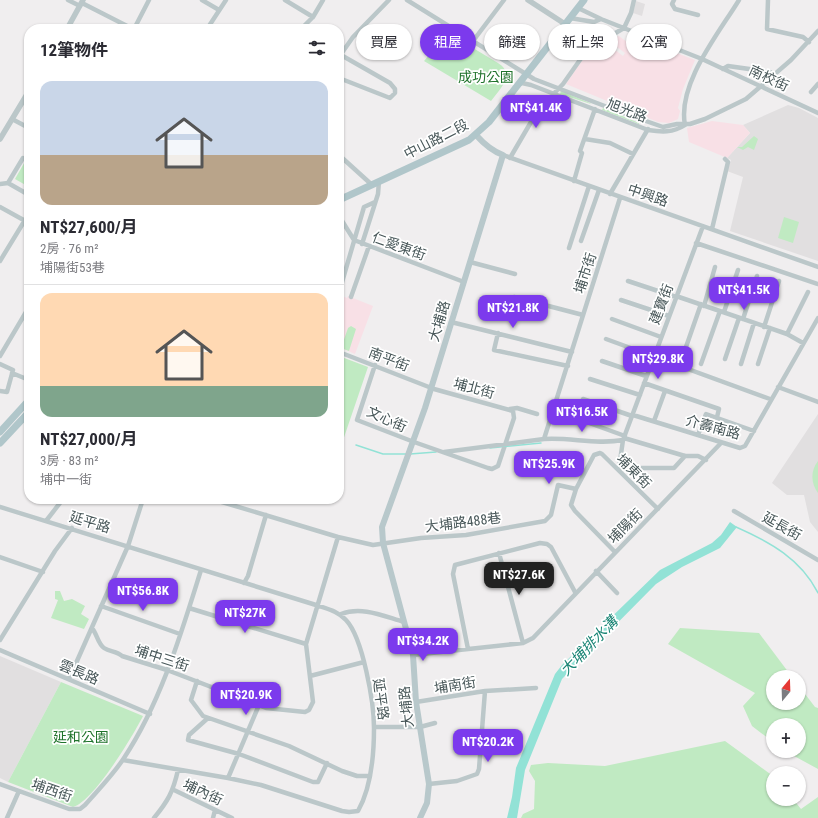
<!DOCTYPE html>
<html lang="zh-TW">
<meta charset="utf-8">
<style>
body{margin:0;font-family:"Roboto Condensed","Noto Sans TC",sans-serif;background:#f2f2f3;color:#2b2b33;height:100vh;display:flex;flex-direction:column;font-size:15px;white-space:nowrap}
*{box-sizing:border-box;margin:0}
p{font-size:13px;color:#7c7c81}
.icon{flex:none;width:22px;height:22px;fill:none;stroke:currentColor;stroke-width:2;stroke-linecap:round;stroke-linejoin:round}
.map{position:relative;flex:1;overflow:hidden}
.sheet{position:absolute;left:24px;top:24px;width:320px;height:480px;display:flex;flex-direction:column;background:#fff;border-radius:16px;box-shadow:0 1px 3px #0004}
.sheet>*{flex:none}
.banner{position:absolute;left:356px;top:24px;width:380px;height:36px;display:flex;gap:8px}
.needle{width:26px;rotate:19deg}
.tools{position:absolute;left:766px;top:670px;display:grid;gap:8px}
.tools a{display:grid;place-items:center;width:40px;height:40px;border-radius:50%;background:#fff;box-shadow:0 1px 3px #0004;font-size:20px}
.price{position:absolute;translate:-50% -34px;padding:0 9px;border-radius:8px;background:#7c3aed;color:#fff;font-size:13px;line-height:26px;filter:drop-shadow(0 1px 2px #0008)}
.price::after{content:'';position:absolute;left:50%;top:24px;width:12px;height:9px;margin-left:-6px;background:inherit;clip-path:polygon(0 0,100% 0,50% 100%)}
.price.current{background:#222;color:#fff}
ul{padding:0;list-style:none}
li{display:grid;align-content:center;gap:8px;height:212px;padding:0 16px}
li+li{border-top:1px solid #e1e1e2}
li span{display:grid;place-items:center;height:124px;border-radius:12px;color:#555}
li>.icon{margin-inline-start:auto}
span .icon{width:72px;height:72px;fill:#fffc;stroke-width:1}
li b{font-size:17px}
h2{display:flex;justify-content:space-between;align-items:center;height:48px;padding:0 16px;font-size:17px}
.pill{padding:0 14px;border-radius:18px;background:#fff;box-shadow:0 1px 3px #0004;font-size:14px;line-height:36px}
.pill.current{background:#7c3aed;color:#fff}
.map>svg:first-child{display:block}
.education{fill:#e1dfe0}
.medical{fill:#f8e0e6}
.green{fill:#c0eac2}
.water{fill:#92e2d6}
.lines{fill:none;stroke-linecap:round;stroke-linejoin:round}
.stream{stroke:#92e2d6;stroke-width:1.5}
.minor{stroke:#bbc7c9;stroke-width:4.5}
.tertiary{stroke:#bbc7c9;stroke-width:5.5}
.secondary{stroke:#b8c8cb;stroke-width:6}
.primary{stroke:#b0c6ca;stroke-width:7}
.labels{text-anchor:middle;stroke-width:3.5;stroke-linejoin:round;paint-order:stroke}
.park-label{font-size:14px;fill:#20732c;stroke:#fff}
.street-label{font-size:14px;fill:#485759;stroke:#fff}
.water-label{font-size:15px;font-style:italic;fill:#1a8575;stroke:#fff}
</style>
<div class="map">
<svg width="818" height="818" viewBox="0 0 818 818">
<rect width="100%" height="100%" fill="#f0eeef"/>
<path class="education" d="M636,1L645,4L642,16L633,13Z
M788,105L799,108L818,118V261L730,231L743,177L727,171L731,160L727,158L750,133L743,125Z
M818,414V532L810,522L804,495H787L772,483Z
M0,656L61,682L8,782L0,778Z"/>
<path class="medical" d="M619,36L631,45L637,38L695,60L683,89L678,108L680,111L678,119L669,123L658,122L566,84L581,62L597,48L606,43L623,56L625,53L609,41Z
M712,121L743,125L750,133L727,158L689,142L687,128Z
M342,296L347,298L348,296L373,306L355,354L339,347V305Z"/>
<path class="green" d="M448,33L498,63C516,74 500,89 491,101L424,61Z
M561,91L590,103L591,104L560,94Z
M603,108L639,123V124L602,110Z
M754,136L758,139L754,150L748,147L743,150L737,147H742Z
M27,158H29V187L15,179Z
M784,217L799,222L793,243L778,238Z
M351,326L356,329L349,351L341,348L348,328Z
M339,356L368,367L339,452Z
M818,461V493C811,484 810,471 818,461Z
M55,591H60L64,601L72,599L85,606L81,614L89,619L84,629L51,618L58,600L55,599Z
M680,628L759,633L792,677H773V703H799V686L815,707L818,708V769L785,751H799V725H773V742L752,726L743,706L755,693L668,644Z
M61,682L143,716C133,736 93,802 73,807L8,782Z
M725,741L773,776V799H793L801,809L818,797V818H521L523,814L534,809L535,781L529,771L531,765L548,763L605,766Z"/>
<path class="water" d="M730,522L737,527L720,548L682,567L656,584L562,679L525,770L517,818H507L512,797L516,768L555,674L562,665L660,570L712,543L721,535Z"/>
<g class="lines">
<path class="stream" d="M356,445L383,454H406
M490,448L541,443
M410,454L436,452
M736,527C770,542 801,559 818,593"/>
<path class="minor" d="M68,0L80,6
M202,0L219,10
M285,0L313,17
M407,0L534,79L623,113L663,127L677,124H690L705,119L746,99L791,60L818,31
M674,0L672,4L675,9L698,15
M768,0L767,29L803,37L809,42
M82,3L133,29
M578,8L601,19L702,59L818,113
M570,18L594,22L601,19
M134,29L149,0
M207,29L226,0
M301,29L313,17L323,0
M473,41L504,0
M339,57L353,37L389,0
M723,69L728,66L770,72L775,75
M339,78L390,98L395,93V89L390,83L341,55
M520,84L522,83L531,85L648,130C661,132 673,133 685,125
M811,92L818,84
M12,119L29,128
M685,125C677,84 719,33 739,0
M585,139L610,143L633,154
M339,155L371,184
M503,155L818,267
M510,158L538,110L563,84L582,57L595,45L624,28L631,13L634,0
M574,181L582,153L580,151L595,109
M8,183L23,158
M0,184L8,183L29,195
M610,194L648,129
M0,207L29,223
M339,216L354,240L464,282
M712,229L728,162L725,159
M581,241L599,190
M696,243L818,284
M362,244L378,194L379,181
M569,248L589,186
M0,261L25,220
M470,262L515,274
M628,281L676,297
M339,288L341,292L339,301
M340,289L364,207L375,202
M676,296L787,334L803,343
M351,297L369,246
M514,297L583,315
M621,300L669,316
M704,306L715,267
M724,312L738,270
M612,319L661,337
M743,319L757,276
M451,322L572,352
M764,327L779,281
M498,333L494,350L568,366
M787,334L808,292
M606,339L770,399
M339,352L434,389L513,411L514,418L498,466L492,469L488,468L414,442L357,420L375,365
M0,356L29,307
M725,359L739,318
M602,361L646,376
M0,364L13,370L7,392L0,391
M701,364L720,311
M741,364L754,323
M758,364L770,328
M679,367L701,304
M12,373L29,380
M590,379L640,395
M644,383L719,409L717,417
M778,387L818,402
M583,399L632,416
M510,409L517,408L537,414
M633,415L740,448L745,446L818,318
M581,420L625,436
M654,421L665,391
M698,435L706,414L754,431
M624,438L685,456H698L706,460
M544,439L620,198
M444,452L544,439C570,437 596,445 623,440
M685,456L674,468H619L623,440L703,226
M212,499L338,537L373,545L421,538L466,535L545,521L551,515L558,485L576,489
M0,507L316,605C327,609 338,611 346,620C363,638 374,703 374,728C374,754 371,788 358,811L349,812L342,811L261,785L228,778L123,760
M734,511L818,560
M46,521L63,499
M615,552L575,511L571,505L576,489L594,455L600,453L602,454L658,509
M499,553L523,643
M0,557L43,572
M596,571L617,593
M244,583L248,576L266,515
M101,606L180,634
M189,608L306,644
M341,614C362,606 383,616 404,622
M92,628C97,634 98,644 104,648C110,652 117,651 122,656L167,670L266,708L305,712L309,710L313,702L306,644L338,537
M0,640L55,551L72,528
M468,649L453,574L455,565L540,543L547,544L551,547L575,592
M0,650L150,714
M413,655L523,643L533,638L721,443
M310,676L364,662
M69,679L128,546L143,499
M197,681L191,700L203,716L289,746L342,771L357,776H369
M416,702L485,691L536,688
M208,718L189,735L188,740L239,754L313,782H318L327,763
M374,727H420L435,723
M228,778L259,705
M0,784L69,809H80L85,805C98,790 113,775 124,758C161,702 181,634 201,570
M429,784L457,781L477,774L479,769L485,691
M174,790L232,818
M7,818L19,791
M154,818C168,801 173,792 178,770
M213,818L215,810"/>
<path class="tertiary" d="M528,0L565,24
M67,29L83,0
M0,139L29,91"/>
<path class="secondary" d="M420,818L427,803L429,784L416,702L413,655L383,543L382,527L425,408L503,155C492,151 484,144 476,135"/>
<path class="primary" d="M339,200L469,140L489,122L584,0
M0,432L29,400
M0,443L29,412"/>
</g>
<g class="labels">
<g class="park-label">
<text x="486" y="82">成功公園</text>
<text x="81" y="742">延和公園</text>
</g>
<g class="street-label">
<text transform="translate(769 78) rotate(25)" y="5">南校街</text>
<text transform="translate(627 110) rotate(21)" y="5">旭光路</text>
<text transform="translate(436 139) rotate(-27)" y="5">中山路二段</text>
<text transform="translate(648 195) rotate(19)" y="5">中興路</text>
<text transform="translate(399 246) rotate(20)" y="5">仁愛東街</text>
<text transform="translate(585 273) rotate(-72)" y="5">埔市街</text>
<text transform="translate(661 304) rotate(-69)" y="5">建寶街</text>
<text transform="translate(439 321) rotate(-73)" y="5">大埔路</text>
<text transform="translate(389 359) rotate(21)" y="5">南平街</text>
<text transform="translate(474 388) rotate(15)" y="5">埔北街</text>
<text transform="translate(387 419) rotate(24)" y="5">文心街</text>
<text transform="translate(713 427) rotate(15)" y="5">介壽南路</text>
<text transform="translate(634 471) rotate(45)" y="5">埔東街</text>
<text transform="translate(90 522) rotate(17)" y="5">延平路</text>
<text transform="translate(463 522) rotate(-7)" y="5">大埔路488巷</text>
<text transform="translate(625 526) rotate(-45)" y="5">埔陽街</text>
<text transform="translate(782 526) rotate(29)" y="5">延長街</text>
<text transform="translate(162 658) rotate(18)" y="5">埔中三街</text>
<text transform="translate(79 672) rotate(23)" y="5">雲長路</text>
<text transform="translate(455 685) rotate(-9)" y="5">埔南街</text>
<text transform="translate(381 699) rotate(82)" y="5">延平路</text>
<text transform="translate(406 707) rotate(-96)" y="5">大埔路</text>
<text transform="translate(52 790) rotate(19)" y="5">埔西街</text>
<text transform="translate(203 792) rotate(25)" y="5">埔內街</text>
</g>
<g class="water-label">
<text transform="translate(589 646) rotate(-46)" y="5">大埔排水溝</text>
</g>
</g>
</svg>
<div class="tools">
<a><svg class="needle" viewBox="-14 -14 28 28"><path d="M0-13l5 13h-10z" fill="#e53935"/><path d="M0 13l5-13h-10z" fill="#7c7c81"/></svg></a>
<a>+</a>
<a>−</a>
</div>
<b class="price" style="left:536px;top:129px">NT$41.4K</b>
<b class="price" style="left:744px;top:311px">NT$41.5K</b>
<b class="price" style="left:513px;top:329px">NT$21.8K</b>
<b class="price" style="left:658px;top:380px">NT$29.8K</b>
<b class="price" style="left:582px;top:433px">NT$16.5K</b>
<b class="price" style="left:549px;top:485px">NT$25.9K</b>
<b class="price current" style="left:519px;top:596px">NT$27.6K</b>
<b class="price" style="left:143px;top:612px">NT$56.8K</b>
<b class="price" style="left:245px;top:634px">NT$27K</b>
<b class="price" style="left:423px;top:662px">NT$34.2K</b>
<b class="price" style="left:246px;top:716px">NT$20.9K</b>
<b class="price" style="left:488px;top:763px">NT$20.2K</b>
<div class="banner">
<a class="pill">買屋</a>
<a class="pill current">租屋</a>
<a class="pill">篩選</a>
<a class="pill">新上架</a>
<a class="pill">公寓</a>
</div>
<section class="sheet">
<h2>12筆物件<svg class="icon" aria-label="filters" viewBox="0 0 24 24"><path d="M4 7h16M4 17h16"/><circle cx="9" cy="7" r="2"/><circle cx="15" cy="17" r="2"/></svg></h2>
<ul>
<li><span style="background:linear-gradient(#c9d6e8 60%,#b9a48a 0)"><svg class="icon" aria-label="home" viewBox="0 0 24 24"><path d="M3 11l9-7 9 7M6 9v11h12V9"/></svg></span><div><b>NT$27,600/月</b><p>2房 · 76 m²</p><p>埔陽街53巷</p></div></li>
<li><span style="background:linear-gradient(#ffd9b3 75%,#7fa58c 0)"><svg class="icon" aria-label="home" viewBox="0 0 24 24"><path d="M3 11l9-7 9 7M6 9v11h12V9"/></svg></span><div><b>NT$27,000/月</b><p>3房 · 83 m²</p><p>埔中一街</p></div></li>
</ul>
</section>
</div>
